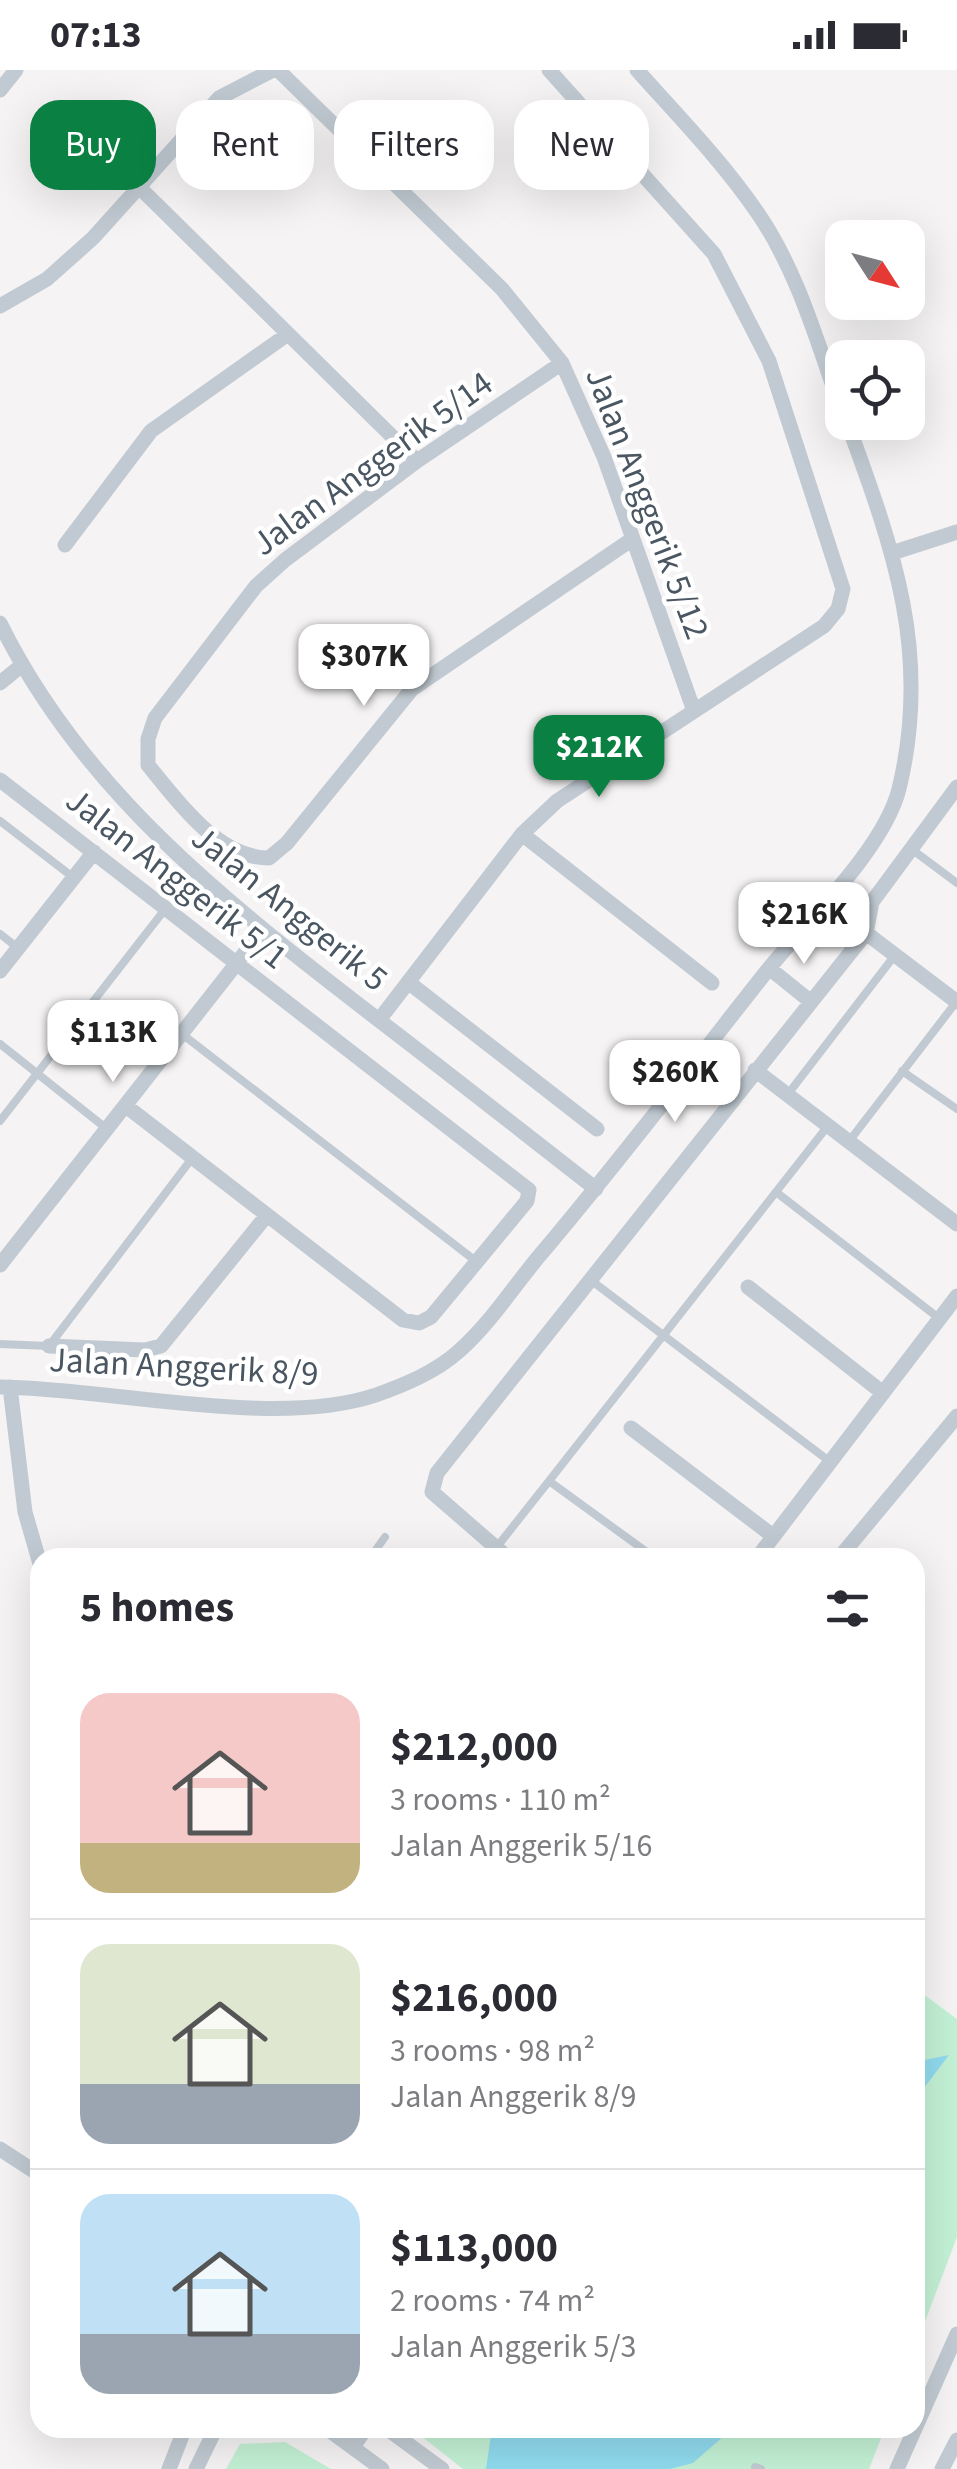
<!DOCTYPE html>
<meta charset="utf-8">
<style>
body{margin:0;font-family:"Source Sans 3",sans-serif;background:#f7f7f7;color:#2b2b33;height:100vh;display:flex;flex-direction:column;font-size:38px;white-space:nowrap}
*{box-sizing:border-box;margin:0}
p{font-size:32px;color:#7c7c81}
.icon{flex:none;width:55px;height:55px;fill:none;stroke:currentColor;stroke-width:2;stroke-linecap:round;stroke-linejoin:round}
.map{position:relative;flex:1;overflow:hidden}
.sheet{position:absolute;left:30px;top:1478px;width:895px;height:890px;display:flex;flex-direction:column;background:#fff;border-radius:30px;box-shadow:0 10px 40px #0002}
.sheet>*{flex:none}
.hud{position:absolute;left:30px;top:30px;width:898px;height:90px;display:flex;gap:20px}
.needle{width:65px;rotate:126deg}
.tools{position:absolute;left:825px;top:150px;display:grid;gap:20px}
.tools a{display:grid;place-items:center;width:100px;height:100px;border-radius:20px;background:#fff;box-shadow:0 10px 40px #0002;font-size:50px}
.price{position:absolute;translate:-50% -85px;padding:0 22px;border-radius:20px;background:#fff;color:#222;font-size:32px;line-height:65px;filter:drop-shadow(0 2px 5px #0008)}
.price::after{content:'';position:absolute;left:50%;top:60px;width:30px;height:22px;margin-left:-15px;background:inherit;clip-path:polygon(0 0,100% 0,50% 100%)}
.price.selected{background:#0b8043;color:#fff}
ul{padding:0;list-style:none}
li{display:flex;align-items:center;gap:30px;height:250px;padding:0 50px}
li+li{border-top:2px solid #e1e1e2}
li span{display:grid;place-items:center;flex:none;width:280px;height:200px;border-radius:30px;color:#555}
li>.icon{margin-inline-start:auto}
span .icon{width:120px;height:120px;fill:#fffc;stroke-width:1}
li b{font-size:42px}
h2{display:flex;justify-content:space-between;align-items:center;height:120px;padding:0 50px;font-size:42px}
.chip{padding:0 35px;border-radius:30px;background:#fff;box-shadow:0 10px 40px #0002;font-size:35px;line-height:90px}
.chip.selected{background:#0b8043;color:#fff}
.status{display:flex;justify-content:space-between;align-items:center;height:70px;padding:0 50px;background:#fff;direction:ltr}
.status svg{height:28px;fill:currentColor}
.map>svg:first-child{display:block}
.green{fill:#c3f1d5}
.water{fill:#90daee}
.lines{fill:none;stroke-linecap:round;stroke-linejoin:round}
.service{stroke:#c1cad2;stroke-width:8}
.minor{stroke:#c1cad2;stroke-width:15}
.labels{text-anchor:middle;stroke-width:9;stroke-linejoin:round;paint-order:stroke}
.street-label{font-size:35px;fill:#4a5661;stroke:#fff}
</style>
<div class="status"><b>07:13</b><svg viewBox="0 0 49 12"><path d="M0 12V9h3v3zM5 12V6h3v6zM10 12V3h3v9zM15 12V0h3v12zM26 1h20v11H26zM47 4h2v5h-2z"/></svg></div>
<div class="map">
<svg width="957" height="2399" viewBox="0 0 957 2399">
<rect width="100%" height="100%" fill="#f5f3f3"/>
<path class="green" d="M915,1918L957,1949V2167L915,2278Z
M411,2358H885L869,2399H463Z
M285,2372L331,2399H226L240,2374Z"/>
<path class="water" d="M949,1985L924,2018L915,2052V1992Z
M492,2358H733L693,2393L670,2399H486Z"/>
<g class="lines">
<path class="service" d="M0,751L74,808
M910,778L957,813
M0,864L18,878
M182,964L477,1192
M0,974L107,1059
M902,1001L957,1039
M788,1024L895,885
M0,1051L166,838
M850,1070L957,931
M776,1122L940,1249
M592,1211L829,1391
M0,1274L49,1276L193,1087
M496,1478L549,1411
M370,1488L385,1467
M655,1488L549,1411L827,1057
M755,2397L761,2399"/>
<path class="minor" d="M278,0L502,219L562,293L604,387L694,641
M637,0C678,46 722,91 757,142C798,201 818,275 842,342
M0,20L16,0
M138,116L417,391
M0,236L47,209L93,168L219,28L273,0
M562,293L417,391L285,490L256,516L155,648L148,669V695C178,732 218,788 269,788L287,773L412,619L631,470
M65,475L151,361L288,264
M895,482L957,462
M0,553C85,725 231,836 380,951C452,1006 524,1063 596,1119
M0,613L21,596
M0,710L529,1120L527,1131L431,1247L419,1253L403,1250L126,1036
M522,764L712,913
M866,863L957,932
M769,898L810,931
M0,901L94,782
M408,912L597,1059
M379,950L522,764L557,731L824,556L838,539L843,519L769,291L714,184L549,0
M755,1000L957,1154
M0,1195L262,861
M748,1217L883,1323
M49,1276L145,1280L161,1276L267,1145
M0,1317C109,1318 275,1359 376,1325C404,1315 436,1302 459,1281C489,1255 514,1216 540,1185C618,1093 691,997 766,902C805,853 884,779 899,719C932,583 893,478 847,352
M10,1317L25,1442L40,1494
M631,1358L773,1466
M508,1488L432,1422L437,1403L866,863L872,832L957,717
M757,1488L957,1226
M839,1488L957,1346
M0,2079L40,2105
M326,2358L382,2399
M386,2358L442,2399
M353,2377L366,2358
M169,2399L185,2358
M196,2399L216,2358
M897,2399L957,2264
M942,2399L957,2370"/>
</g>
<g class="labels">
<g class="street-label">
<text transform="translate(372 393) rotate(-36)" y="12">Jalan Anggerik 5/14</text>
<text transform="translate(648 433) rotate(69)" y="12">Jalan Anggerik 5/12</text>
<text transform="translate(177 808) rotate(38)" y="12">Jalan Anggerik 5/1</text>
<text transform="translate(290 838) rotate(39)" y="12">Jalan Anggerik 5</text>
<text transform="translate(184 1296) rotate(3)" y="12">Jalan Anggerik 8/9</text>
</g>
</g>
</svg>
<div class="tools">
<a><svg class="needle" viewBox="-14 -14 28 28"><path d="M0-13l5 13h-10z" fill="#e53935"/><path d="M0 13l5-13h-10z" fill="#7c7c81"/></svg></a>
<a><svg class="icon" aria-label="locate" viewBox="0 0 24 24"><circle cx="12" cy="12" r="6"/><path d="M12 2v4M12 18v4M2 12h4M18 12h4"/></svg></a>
</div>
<b class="price" style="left:364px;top:639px">$307K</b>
<b class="price selected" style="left:599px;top:730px">$212K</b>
<b class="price" style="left:804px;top:897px">$216K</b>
<b class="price" style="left:113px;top:1015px">$113K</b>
<b class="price" style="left:675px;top:1055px">$260K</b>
<div class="hud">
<a class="chip selected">Buy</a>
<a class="chip">Rent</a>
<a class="chip">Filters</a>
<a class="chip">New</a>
</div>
<section class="sheet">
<h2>5 homes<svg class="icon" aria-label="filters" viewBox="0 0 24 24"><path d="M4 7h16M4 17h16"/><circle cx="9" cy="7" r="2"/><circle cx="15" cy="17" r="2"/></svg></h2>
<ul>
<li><span style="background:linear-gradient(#f6c9c9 75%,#c2b280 0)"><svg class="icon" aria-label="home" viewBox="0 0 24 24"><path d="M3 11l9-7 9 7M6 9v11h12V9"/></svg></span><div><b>$212,000</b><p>3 rooms · 110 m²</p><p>Jalan Anggerik 5/16</p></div></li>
<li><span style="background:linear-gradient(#dfe7d0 70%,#9aa5b1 0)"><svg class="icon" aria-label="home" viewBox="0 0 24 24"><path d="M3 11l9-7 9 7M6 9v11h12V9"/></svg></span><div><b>$216,000</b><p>3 rooms · 98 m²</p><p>Jalan Anggerik 8/9</p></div></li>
<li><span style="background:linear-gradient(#bfe0f5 70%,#9aa5b1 0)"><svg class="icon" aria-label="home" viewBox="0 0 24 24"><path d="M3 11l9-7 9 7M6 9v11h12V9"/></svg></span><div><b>$113,000</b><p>2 rooms · 74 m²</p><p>Jalan Anggerik 5/3</p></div></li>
</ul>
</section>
</div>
